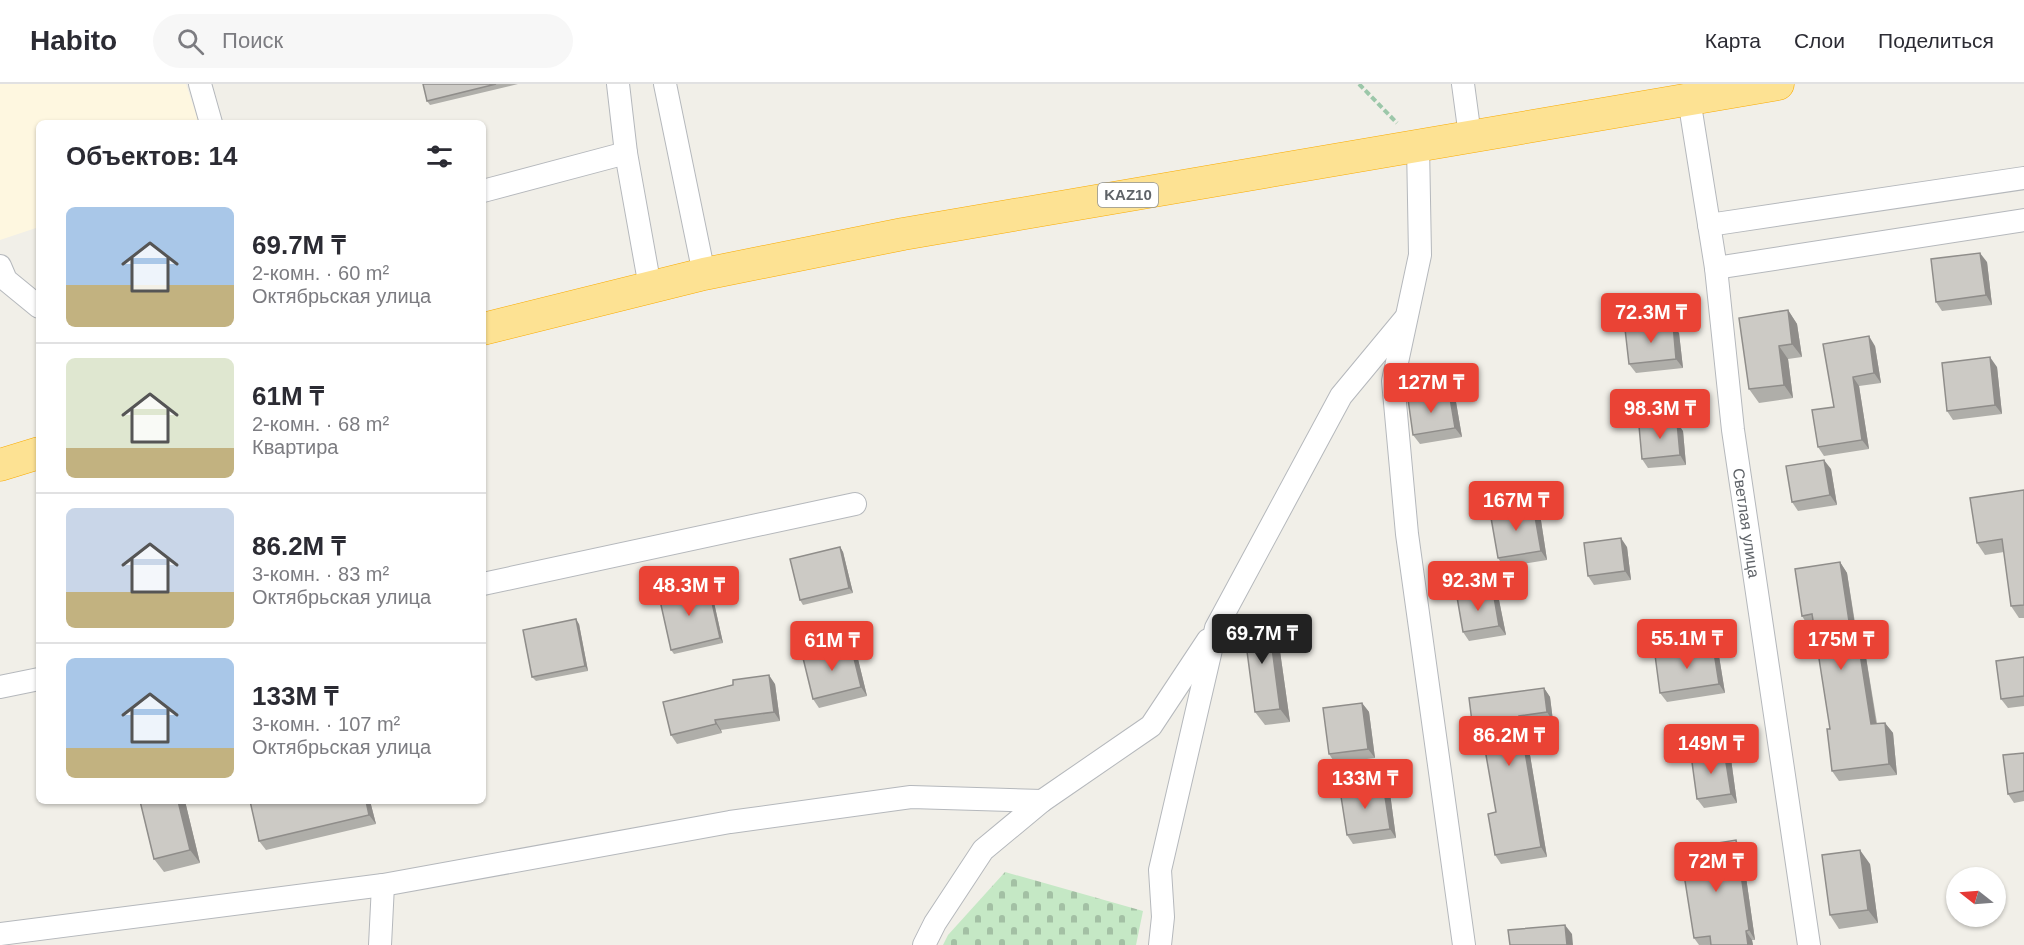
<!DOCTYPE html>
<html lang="ru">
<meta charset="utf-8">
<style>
body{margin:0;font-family:Arial,sans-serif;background:#f7f7f7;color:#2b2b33;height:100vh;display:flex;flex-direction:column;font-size:22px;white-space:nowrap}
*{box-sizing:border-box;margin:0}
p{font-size:20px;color:#7c7c81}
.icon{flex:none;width:33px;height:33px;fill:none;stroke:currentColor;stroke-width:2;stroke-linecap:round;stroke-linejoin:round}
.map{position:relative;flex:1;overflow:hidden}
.side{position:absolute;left:36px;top:36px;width:450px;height:684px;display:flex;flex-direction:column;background:#fff;border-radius:9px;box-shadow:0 2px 4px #0004}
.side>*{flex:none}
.needle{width:39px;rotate:287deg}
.tools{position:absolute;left:1946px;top:783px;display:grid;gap:12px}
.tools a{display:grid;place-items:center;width:60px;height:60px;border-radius:50%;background:#fff;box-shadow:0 2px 4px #0004;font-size:30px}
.price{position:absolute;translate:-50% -51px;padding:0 14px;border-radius:6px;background:#ea4335;color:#fff;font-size:20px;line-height:39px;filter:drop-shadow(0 2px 3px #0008)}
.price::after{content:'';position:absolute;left:50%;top:36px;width:18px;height:14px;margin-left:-9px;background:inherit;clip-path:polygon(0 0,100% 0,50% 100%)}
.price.on{background:#222;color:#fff}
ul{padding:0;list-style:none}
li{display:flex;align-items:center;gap:18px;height:150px;padding:0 30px}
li+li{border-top:2px solid #e1e1e2}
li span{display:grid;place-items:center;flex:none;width:168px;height:120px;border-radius:9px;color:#555}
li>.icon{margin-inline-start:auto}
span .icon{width:72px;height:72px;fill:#fffc;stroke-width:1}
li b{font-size:26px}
h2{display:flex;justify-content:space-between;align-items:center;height:72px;padding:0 30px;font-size:26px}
header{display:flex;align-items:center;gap:36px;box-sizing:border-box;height:84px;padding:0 30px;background:#fff;border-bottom:2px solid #e1e1e2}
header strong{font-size:28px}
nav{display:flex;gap:33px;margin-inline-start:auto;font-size:21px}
.search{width:420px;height:54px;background:#f7f7f7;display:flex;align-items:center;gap:15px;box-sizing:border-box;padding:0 21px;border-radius:33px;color:#7c7c81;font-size:22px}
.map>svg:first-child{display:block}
.commercial{fill:#fef7e0}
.cemetery{fill:url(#cemetery-stones)}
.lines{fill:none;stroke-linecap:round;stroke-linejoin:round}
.minor-casing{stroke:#b5b8bc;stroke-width:24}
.highway-casing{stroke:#f9ab00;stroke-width:33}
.path{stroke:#9cc7a9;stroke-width:4;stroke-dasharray:6 3;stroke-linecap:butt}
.minor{stroke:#fff;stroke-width:22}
.highway{stroke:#fde293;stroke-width:32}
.wall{fill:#afaea9}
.shaded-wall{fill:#8f8d8a}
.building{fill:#cccac5;stroke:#8f8d8a;stroke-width:1.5}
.labels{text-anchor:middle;stroke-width:5;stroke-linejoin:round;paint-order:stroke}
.shield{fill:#fff;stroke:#8f9295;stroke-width:1.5}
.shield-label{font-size:15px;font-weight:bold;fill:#5f6368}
.street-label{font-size:16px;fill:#5f6368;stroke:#fff}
</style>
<header>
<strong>Habito</strong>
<div class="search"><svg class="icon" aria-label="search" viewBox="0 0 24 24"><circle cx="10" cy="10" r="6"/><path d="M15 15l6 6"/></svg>Поиск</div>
<nav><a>Карта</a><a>Слои</a><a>Поделиться</a></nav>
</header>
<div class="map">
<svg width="2024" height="861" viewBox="0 0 2024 861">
<defs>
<pattern id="cemetery-stones" width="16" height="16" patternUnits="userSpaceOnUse" patternTransform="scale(1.5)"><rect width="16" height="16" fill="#c5e8c5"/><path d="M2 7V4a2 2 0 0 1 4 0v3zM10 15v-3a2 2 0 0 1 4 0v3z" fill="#a3c0a4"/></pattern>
</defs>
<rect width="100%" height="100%" fill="#f1efe8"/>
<path class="commercial" d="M0,0H186L199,39H39V143L0,156Z"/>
<path class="cemetery" d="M1005,788L1143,827L1136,861H943L948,851Z"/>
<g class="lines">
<defs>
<g id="minor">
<path d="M200,0L211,39"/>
<path d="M618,0L626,69L650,203"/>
<path d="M665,0L704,190"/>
<path d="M1463,0L1470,52"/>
<path id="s1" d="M1689,15L1716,184L1733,346L1809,861"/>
<path d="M1418,61L1420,171L1393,297L1407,450L1464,861"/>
<path d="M483,107L626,69"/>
<path d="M1709,141L2024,94"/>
<path d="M0,182L6,196L39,223"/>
<path d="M1716,184L2024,136"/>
<path d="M483,500L855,420"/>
<path d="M0,603L39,595"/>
<path d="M0,850L383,801L730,738L911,713L1042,717"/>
<path d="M380,861L383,801"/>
<path d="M924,861L935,839L983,766L1042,717L1151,642L1208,556"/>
<path d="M1160,861L1163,833L1160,786L1216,544L1341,312L1404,236"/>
</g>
<path id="highway" d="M483,245L704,190L903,150L1778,0
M0,381L39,369"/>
</defs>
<use href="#minor" class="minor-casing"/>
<use href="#highway" class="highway-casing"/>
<path class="path" d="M1359,0L1397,39"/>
<use href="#minor" class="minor"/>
<use href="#highway" class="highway"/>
</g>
<path class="wall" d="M423,0H518L430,21L427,17Z
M1987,178L1992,221L1942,227L1936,218Z
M1788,226L1797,240L1802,273L1788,275L1793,314L1759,319L1749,305Z
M1679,249L1683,284L1636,289L1629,280Z
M1823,260L1875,262L1881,299L1859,302L1869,365L1824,372L1818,363L1834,323Z
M1997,283L2002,330L1953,336L1947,327Z
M1449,308L1456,318L1462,353L1420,360L1413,351Z
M1683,347L1686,381L1648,384L1642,375Z
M1831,385L1837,421L1798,427L1792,418Z
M2024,407V534H2019L2011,522L2004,468L1985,471L1977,459Z
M1540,430L1547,476L1504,483L1498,474Z
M840,463L843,468L853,509L803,521L800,516Z
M1627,463L1631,496L1594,501L1588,492Z
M1840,478L1847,489L1858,557L1865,567L1877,639H1885L1893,649L1897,691L1839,697L1832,687L1830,645L1814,542L1809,543L1802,532Z
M708,501L711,505L723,559L674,570L671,566Z
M1499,516L1506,551L1469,557L1463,548Z
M1268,533L1277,546L1290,638L1265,641L1255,628Z
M579,540L588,587L536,597L532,593Z
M851,562L857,571L867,612L819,624L813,615Z
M1713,562L1719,572L1725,609L1667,618L1660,609Z
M2024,573V622L2008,624L2001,615Z
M775,600L780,637L721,646L722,649L677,660L671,651Z
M1544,604L1550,613L1553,637L1525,641L1547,773L1501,780L1495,771L1496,728L1482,647H1478L1472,638Z
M1362,619L1369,628L1375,674L1335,679L1329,670Z
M2024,669V717L2014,719L2008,710Z
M1731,675L1737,719L1704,724L1697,715Z
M1390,709L1396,754L1353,760L1347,751Z
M140,717H185L200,779L164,788L154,775Z
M250,717H370L376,740L266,766L259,757Z
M1742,765L1755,856H1752L1753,861H1699L1694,854Z
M1870,780L1878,839L1839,845L1830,831Z"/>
<path class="shaded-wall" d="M1980,169L1987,178L1992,221L1986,211Z
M1788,226L1797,240L1802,273L1792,260Z
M1673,240L1679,249L1683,284L1676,275Z
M1869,252L1875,262L1881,299L1874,289Z
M1779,262L1788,275L1793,314L1784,301Z
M1990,273L1997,283L2002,330L1995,321Z
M1853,293L1859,302L1869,365L1862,356Z
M1449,308L1456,318L1462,353L1455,344Z
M1677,338L1683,347L1686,381L1680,371Z
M1824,376L1831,385L1837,421L1830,411Z
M1533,421L1540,430L1547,476L1541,467Z
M1621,454L1627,463L1631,496L1625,487Z
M840,463L843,468L853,509L849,504Z
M1840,478L1847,489L1859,568L1852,557Z
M708,501L711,505L723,559L720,554Z
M1493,507L1499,516L1506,551L1499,542Z
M1268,533L1277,546L1290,638L1280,625Z
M576,535L579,540L588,587L585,582Z
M1858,557L1865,567L1878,651L1871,640Z
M851,562L857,571L867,612L861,603Z
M1713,562L1719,572L1725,609L1719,600Z
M769,591L775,600L780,637L774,628Z
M1544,604L1550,613L1553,637L1547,628Z
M1362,619L1369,628L1375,674L1368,665Z
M1519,632L1525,641L1547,773L1541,763Z
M715,636L721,646L722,649L716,640Z
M1885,639L1893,649L1897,691L1889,680Z
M1724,666L1731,675L1737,719L1731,710Z
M1383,700L1390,709L1396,754L1390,745Z
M178,717H185L200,779L190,766Z
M366,717H370L376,740L369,731Z
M1736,756L1742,765L1755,856L1749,846Z
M1860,766L1870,780L1878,839L1868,826Z
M1565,841L1572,850L1573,861H1567Z
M1746,847L1752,856L1753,861H1748Z"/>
<path class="building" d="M423,0H496L427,17Z
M1980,169L1986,211L1936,218L1931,175Z
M1788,226L1792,260L1779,262L1784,301L1749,305L1739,234Z
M1673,240L1676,275L1629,280L1625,245Z
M1869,252L1874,289L1853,293L1862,356L1818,363L1812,326L1834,323L1823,260Z
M1990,273L1995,321L1947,327L1942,279Z
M1449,308L1455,344L1413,351L1408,315Z
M1677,338L1680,371L1642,375L1639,342Z
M1824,376L1830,411L1792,418L1786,382Z
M2024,406V521L2011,522L2002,455L1977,459L1970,414Z
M1533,421L1541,467L1498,474L1490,428Z
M1621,454L1625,487L1588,492L1584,459Z
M840,463L849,504L800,516L790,475Z
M1840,478L1852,557H1858L1871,640L1885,639L1889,680L1832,687L1827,645H1830L1812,530L1802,532L1795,485Z
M708,501L720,554L671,566L659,512Z
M1493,507L1499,542L1463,548L1457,513Z
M1268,533L1280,625L1255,628L1243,537Z
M576,535L585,582L532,593L523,546Z
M851,562L861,603L813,615L803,574Z
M1713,562L1719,600L1660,609L1655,571Z
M2024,573V612L2001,615L1996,577Z
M769,591L774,628L715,636L716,640L671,651L663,618L733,601V596Z
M1544,604L1547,628L1519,632L1541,763L1495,771L1488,730L1496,728L1480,637L1472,638L1469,614Z
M1362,619L1368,665L1329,670L1323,624Z
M1724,666L1731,710L1697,715L1691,671Z
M2024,669V707L2008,710L2003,671Z
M1383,700L1390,745L1347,751L1340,706Z
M140,717H178L190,766L154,775Z
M250,717H366L369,731L259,757Z
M1736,756L1749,846L1746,847L1748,861H1711L1710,852L1694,854L1680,765Z
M1860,766L1868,826L1830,831L1822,771Z
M1565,841L1567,861H1510L1508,846Z"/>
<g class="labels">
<rect class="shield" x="1098" y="99" width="60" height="24" rx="4.5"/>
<g class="shield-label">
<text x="1128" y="116">KAZ10</text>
</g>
<g class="street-label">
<text dy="6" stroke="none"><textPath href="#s1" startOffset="428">Светлая улица</textPath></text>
</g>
</g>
</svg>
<div class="tools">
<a><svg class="needle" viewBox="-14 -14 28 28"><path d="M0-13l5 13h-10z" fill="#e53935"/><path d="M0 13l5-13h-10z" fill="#7c7c81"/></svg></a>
</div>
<b class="price" style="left:1651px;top:260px">72.3M ₸</b>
<b class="price" style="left:1431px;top:330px">127M ₸</b>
<b class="price" style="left:1660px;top:356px">98.3M ₸</b>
<b class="price" style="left:1516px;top:448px">167M ₸</b>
<b class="price" style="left:1478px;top:528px">92.3M ₸</b>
<b class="price" style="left:689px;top:533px">48.3M ₸</b>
<b class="price on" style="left:1262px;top:581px">69.7M ₸</b>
<b class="price" style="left:1687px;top:586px">55.1M ₸</b>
<b class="price" style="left:1841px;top:587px">175M ₸</b>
<b class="price" style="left:832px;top:588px">61M ₸</b>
<b class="price" style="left:1509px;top:683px">86.2M ₸</b>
<b class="price" style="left:1711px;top:691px">149M ₸</b>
<b class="price" style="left:1365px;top:726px">133M ₸</b>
<b class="price" style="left:1716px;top:809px">72M ₸</b>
<section class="side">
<h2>Объектов: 14<svg class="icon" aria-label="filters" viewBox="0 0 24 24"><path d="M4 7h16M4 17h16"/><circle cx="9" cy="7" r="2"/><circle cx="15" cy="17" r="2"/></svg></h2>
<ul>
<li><span style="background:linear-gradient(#a9c7e8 65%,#c2b280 0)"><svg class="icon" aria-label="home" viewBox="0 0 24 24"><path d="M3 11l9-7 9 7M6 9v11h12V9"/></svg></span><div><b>69.7M ₸</b><p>2-комн. · 60 m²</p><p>Октябрьская улица</p></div></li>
<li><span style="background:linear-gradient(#dfe7d0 75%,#c2b280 0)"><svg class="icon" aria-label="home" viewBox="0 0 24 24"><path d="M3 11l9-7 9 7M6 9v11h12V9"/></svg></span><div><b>61M ₸</b><p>2-комн. · 68 m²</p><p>Квартира</p></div></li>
<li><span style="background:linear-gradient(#c9d6e8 70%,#c2b280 0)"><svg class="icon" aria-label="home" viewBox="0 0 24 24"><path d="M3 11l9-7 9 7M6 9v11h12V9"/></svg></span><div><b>86.2M ₸</b><p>3-комн. · 83 m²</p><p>Октябрьская улица</p></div></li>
<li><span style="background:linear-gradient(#a9c7e8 75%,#c2b280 0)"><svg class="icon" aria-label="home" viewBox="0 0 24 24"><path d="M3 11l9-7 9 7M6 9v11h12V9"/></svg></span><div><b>133M ₸</b><p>3-комн. · 107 m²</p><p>Октябрьская улица</p></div></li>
</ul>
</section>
</div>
